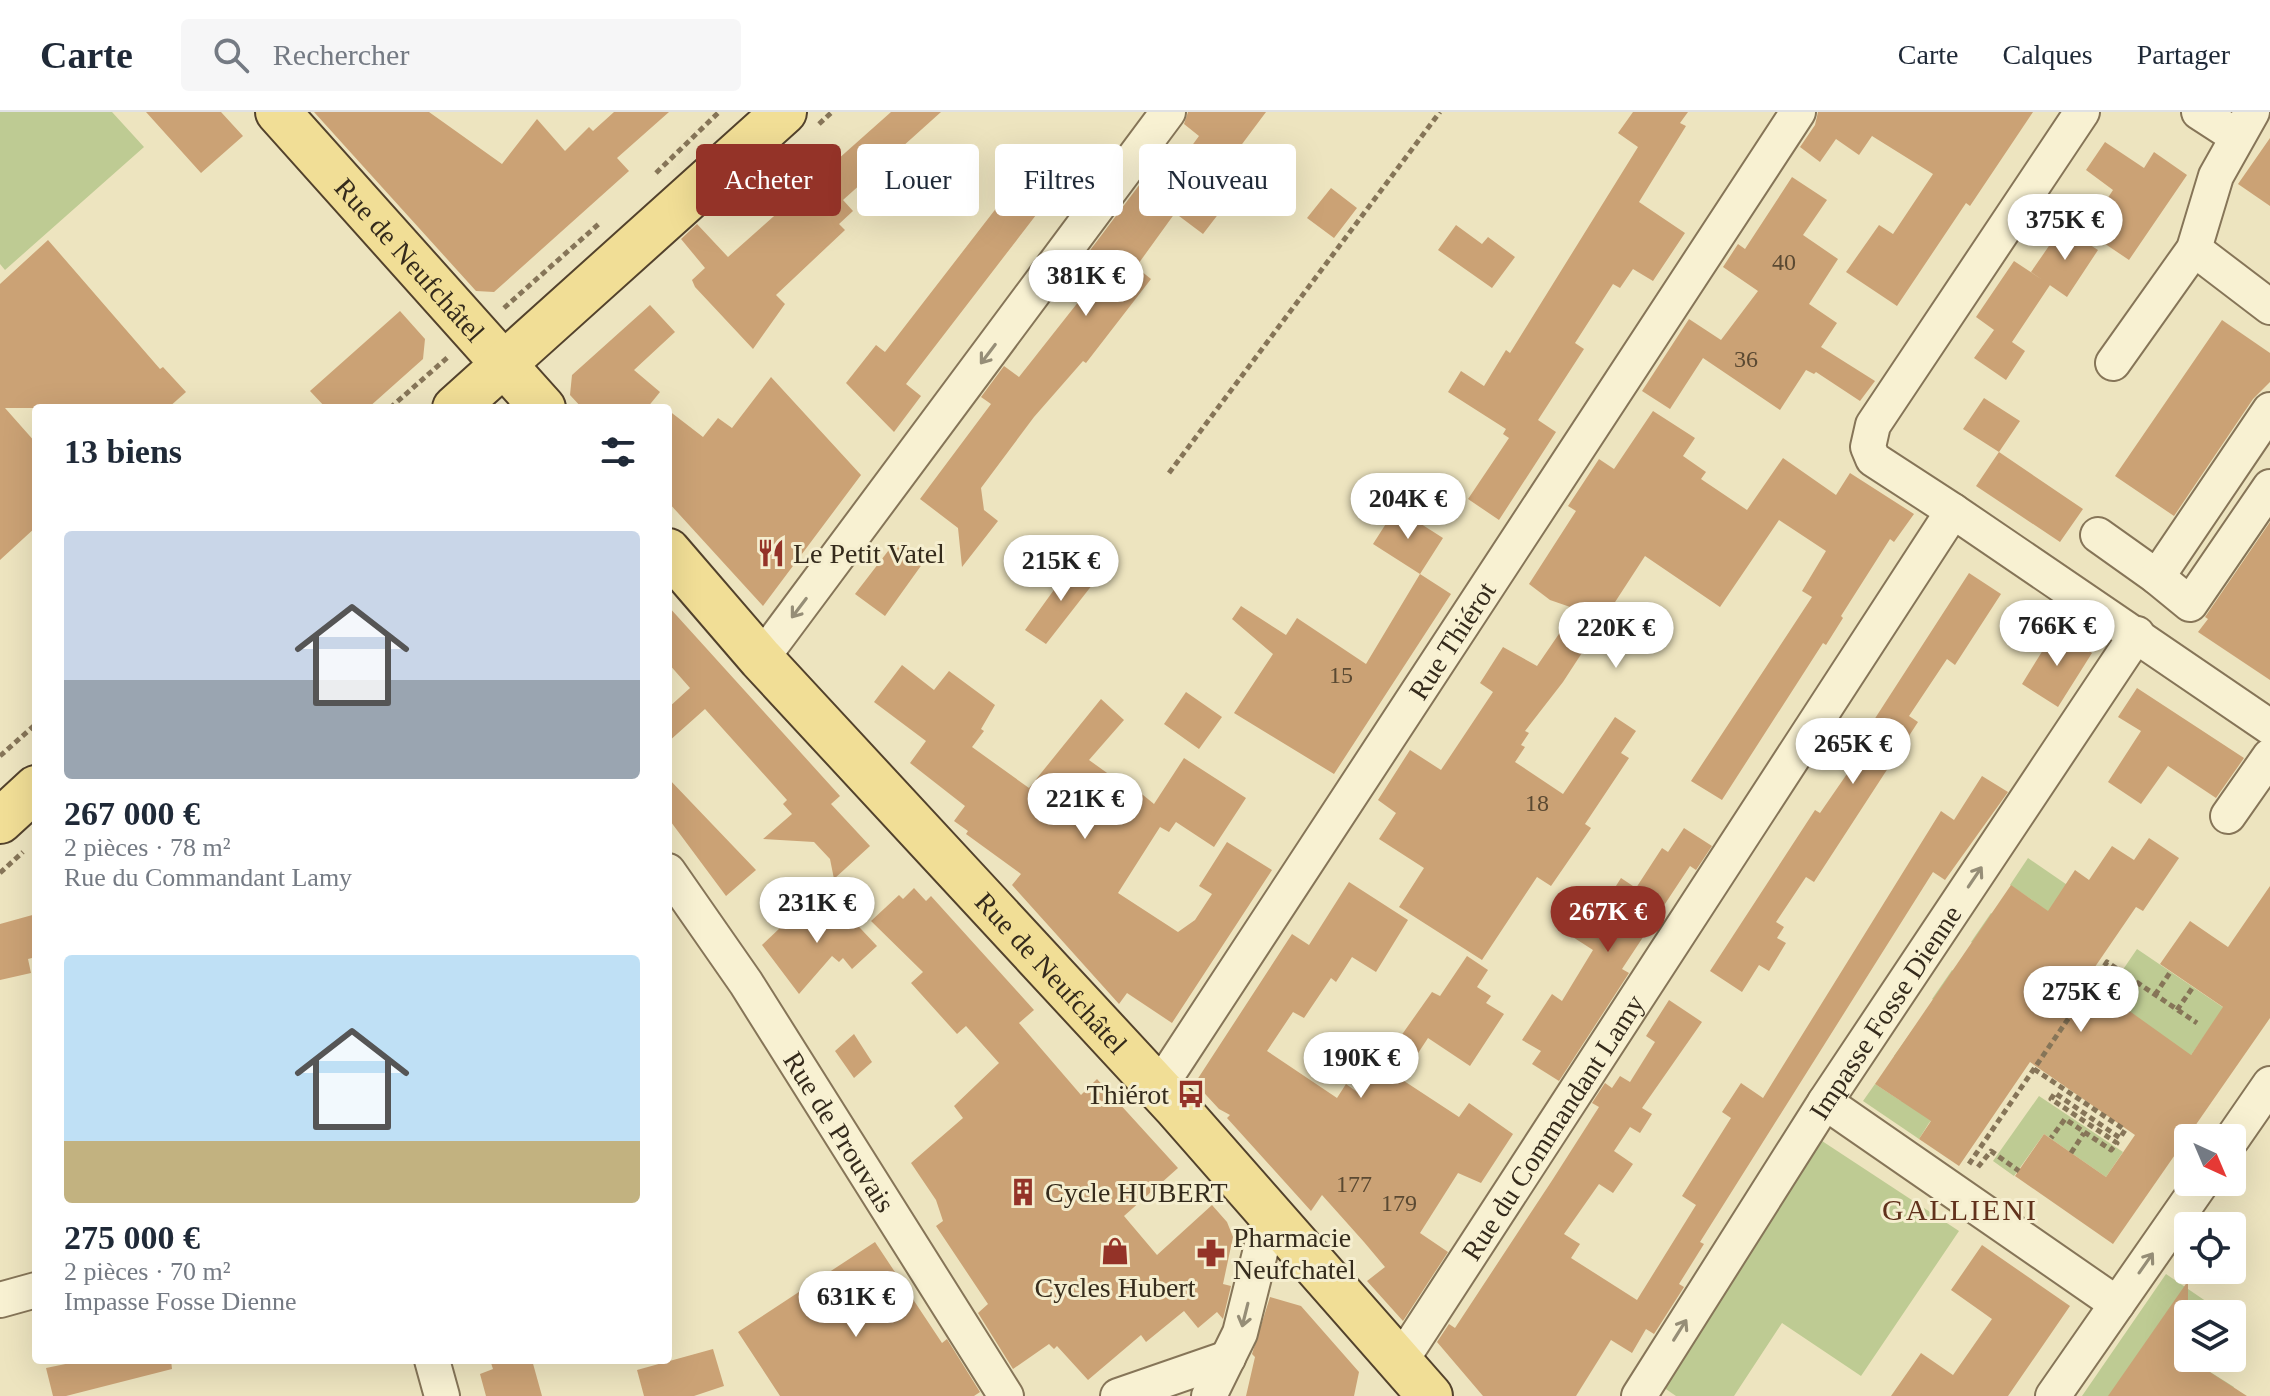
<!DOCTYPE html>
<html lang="fr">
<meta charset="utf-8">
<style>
body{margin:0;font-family:"Times New Roman",serif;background:#f6f6f7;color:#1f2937;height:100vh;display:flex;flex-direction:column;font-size:30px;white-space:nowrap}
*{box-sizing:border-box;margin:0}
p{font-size:26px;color:#747a83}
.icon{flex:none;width:44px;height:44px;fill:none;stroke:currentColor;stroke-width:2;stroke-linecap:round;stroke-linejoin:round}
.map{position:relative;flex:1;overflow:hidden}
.sheet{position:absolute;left:32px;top:292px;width:640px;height:960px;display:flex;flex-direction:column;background:#fff;border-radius:8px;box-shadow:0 8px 32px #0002}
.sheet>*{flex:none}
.banner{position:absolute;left:696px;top:32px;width:760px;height:72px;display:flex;gap:16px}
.needle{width:52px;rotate:136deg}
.tools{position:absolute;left:2174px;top:1012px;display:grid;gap:16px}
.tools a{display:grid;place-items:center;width:72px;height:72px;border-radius:8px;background:#fff;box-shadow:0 8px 32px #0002;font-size:40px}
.price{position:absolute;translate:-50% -68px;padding:0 18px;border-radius:28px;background:#fff;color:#222;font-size:26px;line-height:52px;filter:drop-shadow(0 2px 4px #0008)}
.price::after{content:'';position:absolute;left:50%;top:48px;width:24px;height:18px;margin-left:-12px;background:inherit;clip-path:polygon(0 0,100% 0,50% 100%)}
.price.current{background:#943328;color:#fff}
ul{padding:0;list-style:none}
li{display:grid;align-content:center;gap:16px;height:424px;padding:0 32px}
li span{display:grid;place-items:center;height:248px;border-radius:8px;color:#555}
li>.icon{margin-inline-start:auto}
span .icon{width:144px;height:144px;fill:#fffc;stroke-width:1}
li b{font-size:34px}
h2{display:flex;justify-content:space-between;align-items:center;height:96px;padding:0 32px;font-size:34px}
.chip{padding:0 28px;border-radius:8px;background:#fff;box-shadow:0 8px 32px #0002;font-size:28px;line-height:72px}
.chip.current{background:#943328;color:#fff}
header{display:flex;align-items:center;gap:48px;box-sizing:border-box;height:112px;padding:0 40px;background:#fff;border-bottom:2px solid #e0e1e3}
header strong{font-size:38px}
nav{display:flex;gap:44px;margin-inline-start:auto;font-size:28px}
.search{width:560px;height:72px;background:#f6f6f7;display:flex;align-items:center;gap:20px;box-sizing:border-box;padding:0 28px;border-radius:8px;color:#747a83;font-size:30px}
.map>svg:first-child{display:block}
.green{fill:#becb93}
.building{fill:#cba275}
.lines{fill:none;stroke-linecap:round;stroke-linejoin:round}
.minor-casing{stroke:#867558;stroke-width:38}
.major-casing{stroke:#53422c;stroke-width:48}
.path{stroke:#867558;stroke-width:5;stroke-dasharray:6 4;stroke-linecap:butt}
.minor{stroke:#f8f1d2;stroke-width:34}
.major{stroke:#f1de96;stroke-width:44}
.oneway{stroke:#968e77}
.labels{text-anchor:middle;stroke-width:6;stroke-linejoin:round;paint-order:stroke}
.number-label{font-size:24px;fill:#5a4932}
.street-label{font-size:28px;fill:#352b1c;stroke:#f5eecf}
.poi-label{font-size:28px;fill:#352b1c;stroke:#f5eecf;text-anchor:start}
.neighbourhood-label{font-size:30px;letter-spacing:2px;fill:#61321c;stroke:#f5eecf}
</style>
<header>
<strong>Carte</strong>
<div class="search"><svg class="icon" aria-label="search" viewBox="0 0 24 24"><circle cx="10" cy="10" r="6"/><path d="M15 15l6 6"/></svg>Rechercher</div>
<nav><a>Carte</a><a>Calques</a><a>Partager</a></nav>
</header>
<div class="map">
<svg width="2270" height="1284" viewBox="0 0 2270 1284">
<rect width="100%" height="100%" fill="#ede4bf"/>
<path class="green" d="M0,0H112L144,35L5,158L0,152Z
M2028,746L2124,812L1929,1011L1919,1027L1863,989L1875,972L1901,989L1919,961L1894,944L1914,916L1958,904L1932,887L1952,858L1977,875L1996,847L1971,830L1991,801L2016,817L2035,790L2010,773Z
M2137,837L2224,896L2191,943L2051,963Z
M2039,984L2123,1040L2106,1065L2044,1022L2014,1064L1993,1049Z
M1819,1027L1959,1119L1861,1264L1782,1211L1734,1284H1676L1657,1271Z
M2166,1162L2213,1194L2207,1202H2188V1246L2234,1275L2228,1284H2082Z"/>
<path class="building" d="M146,0H221L243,24L201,61Z
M314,0H429L502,52L537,7L565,39L589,15L593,19L614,0H669L617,46L629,59L494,180L476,179Z
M891,0H941L843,88L853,99L839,112L845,118L776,183L785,192L753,237L695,175L692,168L705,156L681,127L697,112L728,145Z
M1188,0H1266L1207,79L1226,92L1203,122L1175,101L1136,155L1151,167L1086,251L1083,249L1034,305L981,376L984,398L998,409L962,455L958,416L920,387L991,292L981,285L1004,254L1019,265L1094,170L1076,157L1140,72L1155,84L1199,24L1184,12Z
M1633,0H1688L1680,11L1686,14L1639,90L1685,121L1653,169L1633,157L1620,176L1613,172L1575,231L1584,237L1538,308L1556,320L1499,408L1468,387L1509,326L1503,322L1506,317L1448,280L1461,259L1484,274L1506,238L1510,241L1638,35L1618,21Z
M1818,0H2033L1970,94L1966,91L1897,194L1846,160L1879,113L1893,122L1933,62L1872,24L1859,43L1836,27L1820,50L1800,35L1815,13Z
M2270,26V94L2238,72Z
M2105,30L2144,56L2154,40L2187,63L2129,148L2086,119L2113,78L2086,58Z
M1792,65L1827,88L1803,123L1838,147L1809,192L1837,211L1821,235L1875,269L1860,289L1816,260L1814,262L1806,258L1780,298L1703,246L1670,297L1642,279L1689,207L1721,228L1758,179L1723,155L1738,132L1745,137Z
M1018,68L1046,90L906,272L921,284L894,320L846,271L876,233L885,240Z
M1331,76L1357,96L1334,126L1307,106Z
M1456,113L1482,132L1488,125L1515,145L1492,176L1438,138Z
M2062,115L2098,138L2067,185L2031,160Z
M48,128L160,257L163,255L186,280L168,296H5L36,331V415L0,448V172Z
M2014,149L2050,173L2012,230L2025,239L2006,268L1974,246L1994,218L2001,223L1976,205Z
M650,193L675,220L634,258L660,280L647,296H582L570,283L572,263Z
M400,199L425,227L423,247L368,296H326L310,279Z
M2222,208L2270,241V270L2253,287L2174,404L2115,364Z
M771,265L861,363L763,494L668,390V298L703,325L718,306L732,316Z
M1984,286L2020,309L1999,340L1963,317Z
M1653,299L1695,326L1683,344L1706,360L1701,367L1747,398L1783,346L1836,383L1850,361L1914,402L1894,430L1890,427L1841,504L1843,506L1826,533L1823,531L1722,688L1691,669L1812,485L1802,479L1826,439L1779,408L1720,495L1645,444L1563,570L1525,619L1529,621L1521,633L1525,635L1515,650L1563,682L1615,605L1636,619L1621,641L1629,646L1585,712L1591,716L1551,774L1537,765L1482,848L1399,795L1424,756L1379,727L1396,701L1378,688L1410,638L1441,658L1493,580L1480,571L1503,535L1537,554L1576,497L1550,488L1529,472L1576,399L1568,394L1599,347L1614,357Z
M1999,340L2083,397L2060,430L1976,374Z
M1396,396L1443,426L1420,462L1373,432Z
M2270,410V568L2198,520L2208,507L2205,505Z
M895,430L923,451L885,504L855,482Z
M1074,450L1096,468L1046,532L1025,518Z
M1969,461L2001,482L1955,553L1947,547L1909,604L1918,610L1814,770L1806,765L1776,810L1784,815L1777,826L1786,831L1769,859L1759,853L1742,880L1710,859L1815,698L1820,701L1858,646L1852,642Z
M1420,462L1451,482L1334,662L1234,601L1273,542L1232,507L1241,494L1286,523L1297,506L1366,552Z
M668,494L840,684L831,692L870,734L834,767L830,747L814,730L763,727L792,702L783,692L787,688L705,597L668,630V596L690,576L668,551Z
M2056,517L2092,541L2058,595L2022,572Z
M902,553L934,578L949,559L995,593L981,617L984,619L972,635L1029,676L1101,587L1124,608L1089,648L1135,681L1137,678L1154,692L1184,646L1246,686L1214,735L1176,710L1169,720L1160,715L1118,781L1178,820L1195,808L1212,782L1199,774L1227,730L1272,758L1172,911L1127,881L1119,892L1012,773L1021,762L966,722L968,719L954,709L965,694L910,651L926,629L874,590Z
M2137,576L2244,646L2216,686L2168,654L2141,692L2108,670L2141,619L2118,605Z
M1186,580L1222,605L1199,637L1164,612Z
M1982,664L2008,680L1945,768L1933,760L1700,1130L1704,1132L1679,1172L1684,1175L1654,1222L1646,1217L1632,1241L1611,1228L1576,1284H1483L1437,1230L1449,1212L1455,1216L1553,1067L1599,995L1592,991L1605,971L1612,976L1620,964L1630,970L1655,930L1646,924L1669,888L1702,910L1642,996L1652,1002L1640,1021L1630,1015L1614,1039L1633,1052L1613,1081L1599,1072L1564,1122L1580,1132L1571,1146L1637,1188L1696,1093L1682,1084L1731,1006L1722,1000L1741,971L1763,986L1941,699L1954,708Z
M668,666L756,758L726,784L668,706Z
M1684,716L1712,734L1696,758L1690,754L1622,857L1629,861L1559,969L1532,952L1541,939L1522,928L1552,882L1562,889L1593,838L1565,820L1587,786L1602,796L1621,766L1636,776L1662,736L1668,740Z
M2149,726L2179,746L2143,799L2136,795L2086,868L2191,943L2223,895L2160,852L2190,809L2228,835L2270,774V906L2113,1132L2015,1064L2044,1022L2106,1065L2135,1023L2030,950L1959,1054L1919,1027L1931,1009L1875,972L2011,773L2048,799L2075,758L2089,768L2112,734L2134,748Z
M1349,770L1408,808L1376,860L1352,845L1336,870L1331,866L1304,906L1293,900L1267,939L1337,986L1346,972L1360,982L1432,880L1440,884L1467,844L1488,858L1477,875L1491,884L1486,891L1504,902L1470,954L1428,926L1401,967L1459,1005L1469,991L1513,1022L1481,1071L1458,1061L1420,1121L1448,1140L1403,1209L1367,1169L1385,1155L1364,1130L1322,1083L1311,1099L1227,1006L1230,1003L1219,997L1195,971L1292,822L1309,833Z
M914,776L926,789L931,784L1034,898L1019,911L1081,983L1097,967L1178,1056L1124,1104L1157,1143L1212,1093L1227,1110L1233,1125L1223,1172L1231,1174L1223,1207L1217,1200L1198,1216L1184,1199L1146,1230L1141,1223L1088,1268L1057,1234L1054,1237L1049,1232L1013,1257L978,1201L988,1192L936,1114L943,1109L936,1088L911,1051L963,1006L954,994L999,951L966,914L957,922L911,871L923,860L871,809L899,783L903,787Z
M829,783L877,834L852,857L843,846L839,850L832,844L799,882L762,833L800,797L823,822Z
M36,802V845L28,847L31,861L0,868V812Z
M854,922L872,950L854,966L835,939Z
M875,1130L942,1231L947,1227L980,1280L974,1284H780L738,1220Z
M1982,1133L2070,1194L2008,1284H1891L1921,1241L1953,1263L1992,1207L1951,1178Z
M2188,1169V1246L2247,1284H2108Z
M1270,1185L1301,1194L1359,1260L1354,1284H1246L1255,1245L1252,1242Z
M713,1237L724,1274L694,1284H644L637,1258Z
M85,1248H171L172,1257L66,1284H53L46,1256Z
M490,1248H532L542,1284H486L480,1262L493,1257Z"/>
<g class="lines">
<defs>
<g id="minor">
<path d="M2199,0L2236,24"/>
<path d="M2194,137L2270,195"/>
<path d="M2113,251L2194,137L2216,64L2252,0"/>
<path d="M1953,399L2270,615"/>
<path d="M2098,423L2157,465L2270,298"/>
<path d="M2157,465L2190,492L2270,375"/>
<path d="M761,547L1168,0"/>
<path d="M2228,704L2270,644"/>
<path id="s1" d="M668,759L746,871L1006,1284"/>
<path id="s2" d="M1153,972L1169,960L1798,0"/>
<path d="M1825,990L2117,1192"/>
<path d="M2232,1027L2270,972"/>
<path d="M0,1188L36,1178"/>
<path d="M432,1248L442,1284"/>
<path id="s3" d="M1400,1250L1953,399L1873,347L1868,335L1873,313L2082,0"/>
<path d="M1118,1284L1228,1246"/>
<path d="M1209,1284L1240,1221L1270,1101"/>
<path id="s4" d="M1639,1284L1825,990L2137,522"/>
<path d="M2053,1284L2202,1070"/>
</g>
<g id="major">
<path id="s5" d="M278,0L543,296"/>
<path d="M455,296L784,0"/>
<path id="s6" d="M668,439L761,547L1175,994L1430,1284"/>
<path d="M0,709L36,676"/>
</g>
</defs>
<use href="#minor" class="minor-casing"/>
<use href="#major" class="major-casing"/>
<path class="path" d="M819,12L832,0
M656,61L719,0
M504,196L601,110
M390,296L448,245
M1169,361L1440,0
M0,644L36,612
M0,761L23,740
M2155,883L2171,859
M2177,898L2193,875
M2034,957L2125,1018L2120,1026L2055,981L2051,987L2117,1031L2111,1038L2065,1007L2051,1026
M2071,1041L2084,1021
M1969,1052L2107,850L2197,911
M1978,1055L1991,1039L2019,1059"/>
<use href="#minor" class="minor"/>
<use href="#major" class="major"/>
</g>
<defs><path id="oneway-shaft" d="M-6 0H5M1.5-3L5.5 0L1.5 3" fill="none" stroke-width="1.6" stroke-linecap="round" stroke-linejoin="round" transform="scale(2)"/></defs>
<g class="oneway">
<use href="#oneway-shaft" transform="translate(988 242) rotate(127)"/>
<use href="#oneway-shaft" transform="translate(799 496) rotate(127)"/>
<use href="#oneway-shaft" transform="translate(1975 765) rotate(-56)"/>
<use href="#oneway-shaft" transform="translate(2146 1151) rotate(-55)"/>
<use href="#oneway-shaft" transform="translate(1245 1203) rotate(104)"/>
<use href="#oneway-shaft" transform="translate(1680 1218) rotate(-58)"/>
</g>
<defs>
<symbol id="restaurant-bare" viewBox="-9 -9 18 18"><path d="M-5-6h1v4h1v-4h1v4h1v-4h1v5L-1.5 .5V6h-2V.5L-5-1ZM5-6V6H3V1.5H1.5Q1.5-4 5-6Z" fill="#943328" stroke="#f5eecf" stroke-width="2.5" paint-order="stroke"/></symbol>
<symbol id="bus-bare" viewBox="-9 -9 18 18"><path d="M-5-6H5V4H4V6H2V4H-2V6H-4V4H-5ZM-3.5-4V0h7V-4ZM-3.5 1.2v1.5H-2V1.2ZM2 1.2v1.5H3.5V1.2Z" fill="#943328" stroke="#f5eecf" stroke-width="2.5" paint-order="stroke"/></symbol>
<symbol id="building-bare" viewBox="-9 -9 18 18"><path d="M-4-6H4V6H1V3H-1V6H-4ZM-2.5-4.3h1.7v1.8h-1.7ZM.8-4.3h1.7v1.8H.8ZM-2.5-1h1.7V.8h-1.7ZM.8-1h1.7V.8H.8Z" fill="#943328" stroke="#f5eecf" stroke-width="2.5" paint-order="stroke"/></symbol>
<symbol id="shop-bare" viewBox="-9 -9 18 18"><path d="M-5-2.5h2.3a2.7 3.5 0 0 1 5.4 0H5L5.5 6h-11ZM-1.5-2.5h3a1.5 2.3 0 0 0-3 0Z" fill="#943328" stroke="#f5eecf" stroke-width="2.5" paint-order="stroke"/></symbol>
<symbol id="pharmacy-bare" viewBox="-9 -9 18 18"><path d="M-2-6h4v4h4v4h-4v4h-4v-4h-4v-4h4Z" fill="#943328" stroke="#f5eecf" stroke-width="2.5" paint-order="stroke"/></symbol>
</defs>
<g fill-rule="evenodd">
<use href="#restaurant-bare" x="751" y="421" width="40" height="40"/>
<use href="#bus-bare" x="1171" y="962" width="40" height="40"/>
<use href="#building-bare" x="1003" y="1060" width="40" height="40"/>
<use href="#shop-bare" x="1095" y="1119" width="40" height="40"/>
<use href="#pharmacy-bare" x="1191" y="1121" width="40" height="40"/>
</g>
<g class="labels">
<g class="number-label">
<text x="1784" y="158">40</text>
<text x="1746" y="255">36</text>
<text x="1341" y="571">15</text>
<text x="1537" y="699">18</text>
<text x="1354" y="1080">177</text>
<text x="1399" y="1099">179</text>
</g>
<g class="street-label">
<text dy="10" stroke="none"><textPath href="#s5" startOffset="198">Rue de Neufchâtel</textPath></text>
<text dy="10" stroke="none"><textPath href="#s2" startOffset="536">Rue Thiérot</textPath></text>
<text dy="10" stroke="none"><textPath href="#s6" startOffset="570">Rue de Neufchâtel</textPath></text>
<text dy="10" stroke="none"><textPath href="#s4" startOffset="456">Impasse Fosse Dienne</textPath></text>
<text dy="10" stroke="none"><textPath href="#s3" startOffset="280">Rue du Commandant Lamy</textPath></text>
<text dy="10" stroke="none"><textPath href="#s1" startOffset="312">Rue de Prouvais</textPath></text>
</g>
<g class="poi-label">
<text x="793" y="451">Le Petit Vatel</text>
<text x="1169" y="992" text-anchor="end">Thiérot</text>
<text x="1045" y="1090">Cycle HUBERT</text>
<text x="1233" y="1135">Pharmacie<tspan x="1233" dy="32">Neufchatel</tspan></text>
<text x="1115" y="1185" text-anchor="middle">Cycles Hubert</text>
</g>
<g class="neighbourhood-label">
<text x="1960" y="1108">GALLIENI</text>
</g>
</g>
</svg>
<div class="tools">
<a><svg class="needle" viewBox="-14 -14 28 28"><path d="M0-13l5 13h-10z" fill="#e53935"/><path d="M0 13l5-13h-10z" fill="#747a83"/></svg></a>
<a><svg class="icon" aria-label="locate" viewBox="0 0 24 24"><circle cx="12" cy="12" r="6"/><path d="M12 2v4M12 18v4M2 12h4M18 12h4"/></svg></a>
<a><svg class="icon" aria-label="layers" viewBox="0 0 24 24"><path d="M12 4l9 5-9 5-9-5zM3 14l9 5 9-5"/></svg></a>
</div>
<b class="price" style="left:2065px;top:150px">375K €</b>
<b class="price" style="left:1086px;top:206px">381K €</b>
<b class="price" style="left:1408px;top:429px">204K €</b>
<b class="price" style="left:1061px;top:491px">215K €</b>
<b class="price" style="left:2057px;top:556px">766K €</b>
<b class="price" style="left:1616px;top:558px">220K €</b>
<b class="price" style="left:1853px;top:674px">265K €</b>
<b class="price" style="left:1085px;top:729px">221K €</b>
<b class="price" style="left:817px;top:833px">231K €</b>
<b class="price current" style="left:1608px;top:842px">267K €</b>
<b class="price" style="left:2081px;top:922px">275K €</b>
<b class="price" style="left:1361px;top:988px">190K €</b>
<b class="price" style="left:856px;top:1227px">631K €</b>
<div class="banner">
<a class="chip current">Acheter</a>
<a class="chip">Louer</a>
<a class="chip">Filtres</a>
<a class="chip">Nouveau</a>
</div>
<section class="sheet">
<h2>13 biens<svg class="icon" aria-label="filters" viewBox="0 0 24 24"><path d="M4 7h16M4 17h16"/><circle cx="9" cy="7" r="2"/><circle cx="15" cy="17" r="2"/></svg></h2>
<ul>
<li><span style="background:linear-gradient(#c9d6e8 60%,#9aa5b1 0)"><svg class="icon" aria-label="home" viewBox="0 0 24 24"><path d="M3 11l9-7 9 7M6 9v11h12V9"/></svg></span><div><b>267 000 €</b><p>2 pièces · 78 m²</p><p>Rue du Commandant Lamy</p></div></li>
<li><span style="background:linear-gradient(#bfe0f5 75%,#c2b280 0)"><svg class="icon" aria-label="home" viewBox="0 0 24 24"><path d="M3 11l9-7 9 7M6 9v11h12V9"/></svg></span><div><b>275 000 €</b><p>2 pièces · 70 m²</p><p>Impasse Fosse Dienne</p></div></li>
</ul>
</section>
</div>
